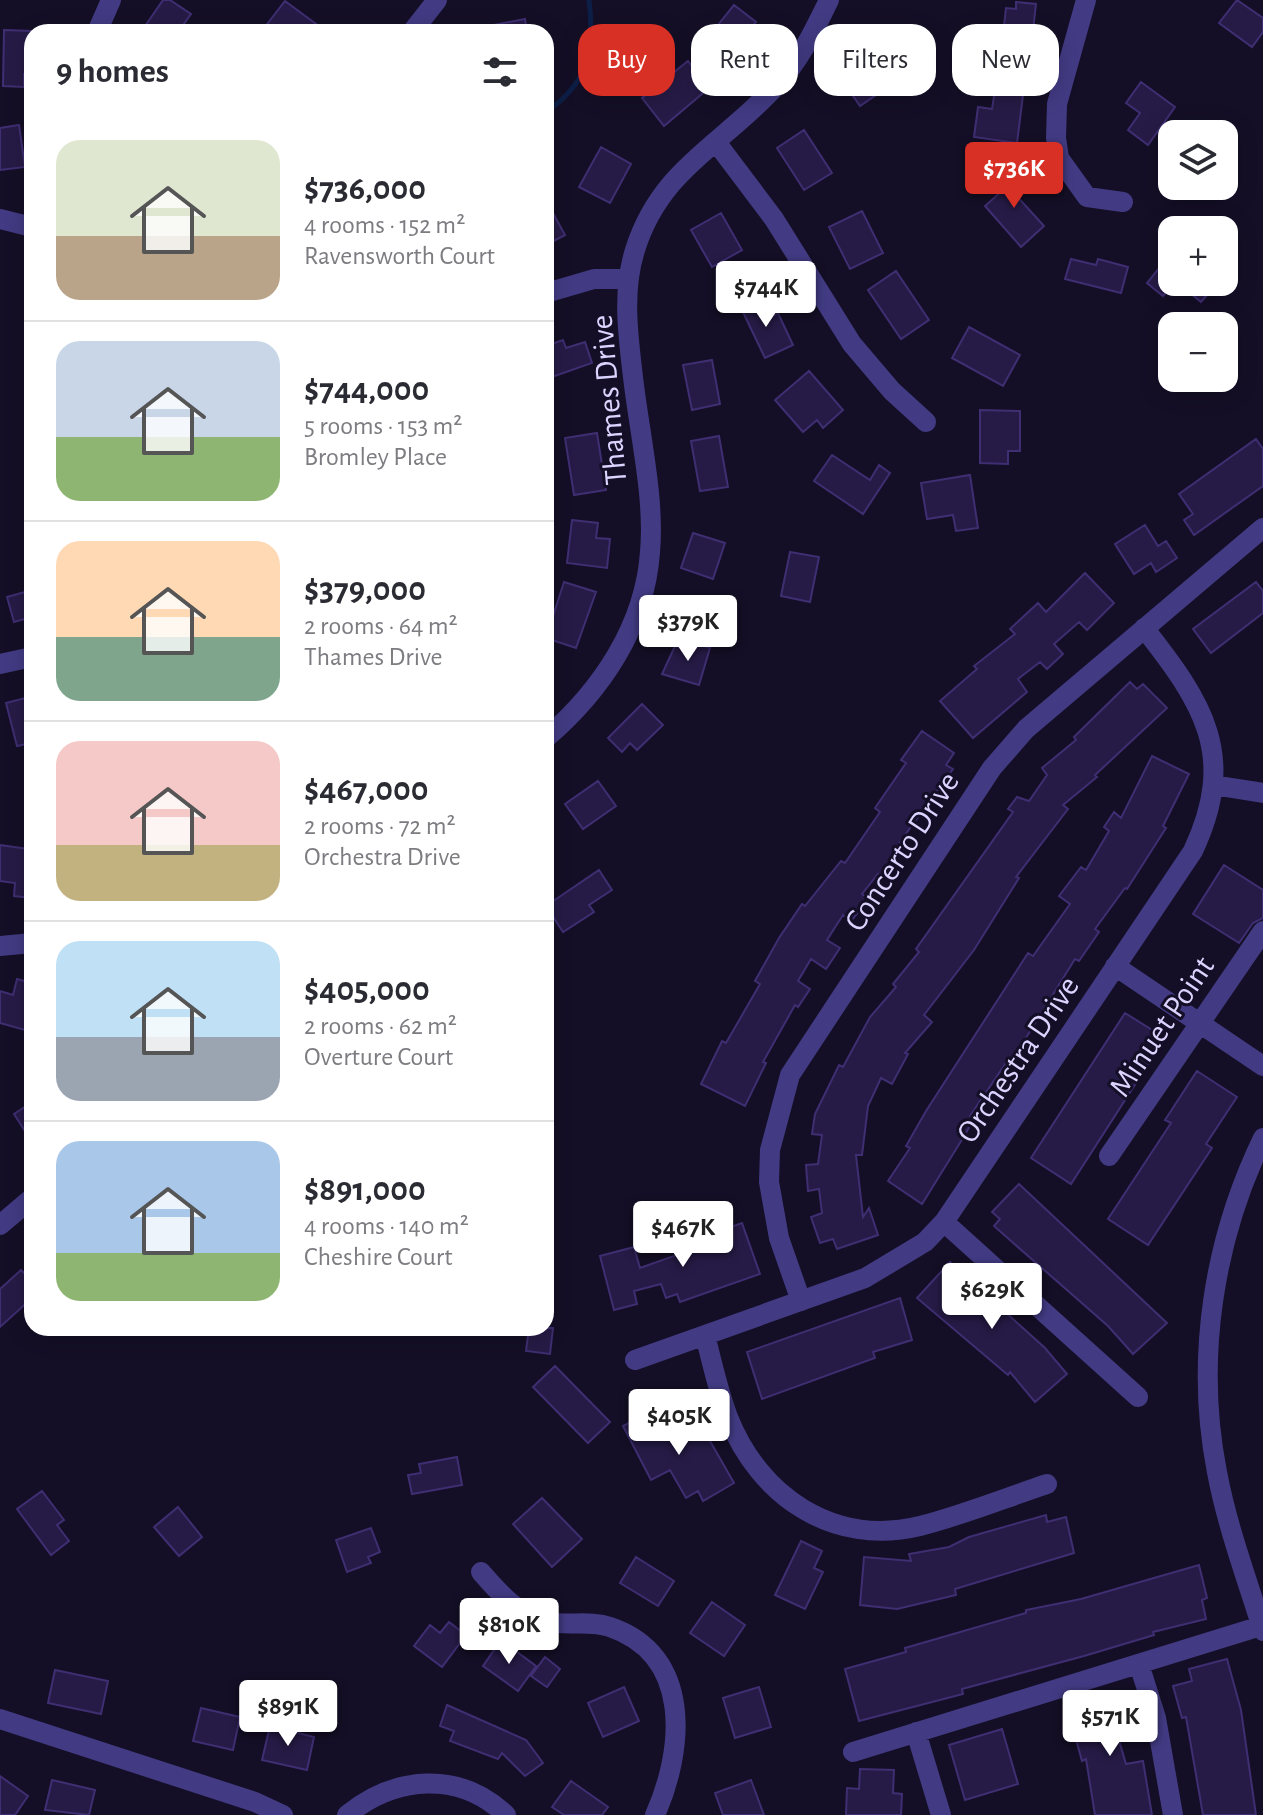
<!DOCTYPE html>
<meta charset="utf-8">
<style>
body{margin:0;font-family:"Alegreya Sans",sans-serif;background:#f7f7f7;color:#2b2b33;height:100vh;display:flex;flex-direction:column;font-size:30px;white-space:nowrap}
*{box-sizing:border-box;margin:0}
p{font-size:26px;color:#7c7c81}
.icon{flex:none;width:44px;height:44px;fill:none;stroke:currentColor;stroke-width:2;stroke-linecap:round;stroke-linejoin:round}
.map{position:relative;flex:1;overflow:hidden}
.side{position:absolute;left:24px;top:24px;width:530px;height:1312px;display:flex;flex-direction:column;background:#fff;border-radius:24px;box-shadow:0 4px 20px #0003}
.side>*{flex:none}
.guide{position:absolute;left:578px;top:24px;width:564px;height:72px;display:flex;gap:16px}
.fabs{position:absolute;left:1158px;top:120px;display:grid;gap:16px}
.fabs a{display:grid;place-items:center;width:80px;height:80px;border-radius:16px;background:#fff;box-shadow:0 4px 20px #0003;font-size:40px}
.price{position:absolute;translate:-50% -68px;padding:0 18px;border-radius:8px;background:#fff;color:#222;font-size:26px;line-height:52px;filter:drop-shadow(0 2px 4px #0008)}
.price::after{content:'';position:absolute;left:50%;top:48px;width:24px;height:18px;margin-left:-12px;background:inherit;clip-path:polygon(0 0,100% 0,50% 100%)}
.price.selected{background:#d93025;color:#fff}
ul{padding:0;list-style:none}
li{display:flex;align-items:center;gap:24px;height:200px;padding:0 32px}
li+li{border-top:2px solid #e1e1e2}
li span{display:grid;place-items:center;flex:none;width:224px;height:160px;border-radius:24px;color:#555}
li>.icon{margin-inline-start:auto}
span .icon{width:96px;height:96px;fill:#fffc;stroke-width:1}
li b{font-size:34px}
h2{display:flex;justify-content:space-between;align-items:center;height:96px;padding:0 32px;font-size:34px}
.chip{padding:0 28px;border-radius:24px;background:#fff;box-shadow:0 4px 20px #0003;font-size:28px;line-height:72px}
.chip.selected{background:#d93025;color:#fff}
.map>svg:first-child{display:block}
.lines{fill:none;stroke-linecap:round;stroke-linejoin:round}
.stream{stroke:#0d1f47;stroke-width:5}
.building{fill:#261b46;stroke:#3f2e72;stroke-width:2}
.minor{stroke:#423b84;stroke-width:20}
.labels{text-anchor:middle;stroke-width:6;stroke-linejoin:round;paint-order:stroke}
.street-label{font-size:32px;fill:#dbd4ff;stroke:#140f26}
</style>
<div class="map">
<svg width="1263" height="1815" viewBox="0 0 1263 1815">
<rect width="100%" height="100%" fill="#140f26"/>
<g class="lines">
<path class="stream" d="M546,112C589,83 595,49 589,0"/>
</g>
<path class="building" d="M163,0H170L191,14L178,32H141Z
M1237,0L1263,18V32L1252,47L1219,23Z
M285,1L316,24L310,32H261Z
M1016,2L1036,4L1030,56L1001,53L1006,8L1016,9Z
M734,5L756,22L746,34L757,42L739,65L706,40Z
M525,19L527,32H489L488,26Z
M4,30L32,31V74H24V87L3,86Z
M875,38L902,77L860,106L842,80L866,64L857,51Z
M688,61L709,88L664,126L642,98Z
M1141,82L1175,107L1148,145L1128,130L1140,113L1126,103Z
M995,90L1023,95L1017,143L974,137L978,107L992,109Z
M19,125L25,167L0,170V128Z
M804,130L832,173L804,190L777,148Z
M601,147L631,164L610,203L579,187Z
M1013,169L1026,183L1014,193L1044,226L1021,247L985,206L1003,190L997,183Z
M546,200L565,235L546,245Z
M862,211L883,253L850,269L829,227Z
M721,213L742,250L712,267L691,230Z
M1172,252V285L1163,296L1147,283Z
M1071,259L1096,265L1098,259L1128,267L1121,293L1065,279Z
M896,271L929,320L901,339L868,290Z
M1177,282H1218L1201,302Z
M758,297L768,318L778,313L793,345L765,358L740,306Z
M969,327L1020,355L1003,386L952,358Z
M563,340L566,348L585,342L592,363L546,379V346Z
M712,360L720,404L692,410L683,365Z
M809,371L843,410L823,428L817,420L803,432L775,400Z
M980,410L1020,411V451H1008V464L980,463Z
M597,433L606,490L574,495L565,438Z
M719,436L728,487L700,491L691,441Z
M1256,439L1263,449V486L1194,535L1184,520L1193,514L1179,494Z
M832,455L870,480L879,465L890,473L863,514L814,481Z
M970,475L978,528L956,531L953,515L927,519L921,483Z
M572,520L598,523L596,538L610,539L607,568L567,563Z
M1145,525L1158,546L1166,541L1177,558L1156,572L1151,563L1134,574L1115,544Z
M693,533L725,543L713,579L681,568Z
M790,552L819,557L810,602L781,596Z
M1085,573L1114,603L1087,630L1079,622L1054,644L1063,654L1047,669L1040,662L1018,679L1027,692L973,738L940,701L977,669L974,666L1015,634L1010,629L1038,603L1046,612Z
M564,582L596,592L576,648L546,638Z
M1256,582L1263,591V613L1211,653L1193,629Z
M32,590V617L14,622L7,597Z
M686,640L710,648L699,685L662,674L675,646L683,648Z
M1130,682L1137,689L1143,684L1167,708L1095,775L1097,777L1063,805L1068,809L1016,877L1019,878L974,950L924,1015L932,1022L905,1053L908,1054L892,1084L881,1078L868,1106L862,1155H856L863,1217L869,1208L878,1235L837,1249L833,1239L820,1243L811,1217L822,1213L819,1189L808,1191L806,1165L818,1164L822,1135L812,1134L815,1114L839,1065L843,1067L870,1017L896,987L893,984L919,952L916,949L1013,812L1008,809L1017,797L1029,801L1047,775L1042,768L1076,740L1074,737Z
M29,697L32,743L17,746L6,703Z
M642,704L663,725L637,750L630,743L622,752L608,738Z
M922,731L954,753L946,765L953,769L900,842L906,846L883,878L878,874L862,894L869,899L851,921L843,915L827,940L840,948L826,969L811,959L798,981L810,989L798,1007L795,1005L763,1062L766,1063L745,1106L701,1084L722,1041L726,1043L760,984L755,981L779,938L802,904L805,906L841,861L845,863L880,812L875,808L906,763L901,760Z
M1152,756L1189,774L1163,826L1166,828L1127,889L1125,888L1095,929L1099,932L1079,961L1075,959L1011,1062L1008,1060L970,1116L974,1119L963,1138L922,1204L888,1181L910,1148L906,1146L926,1111L1028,953L1033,956L1070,904L1059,896L1081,867L1086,870L1109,831L1104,827L1114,812L1121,818Z
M598,781L616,806L583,829L565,804Z
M0,845L29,849L25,877L32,878V898L14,896L15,883L0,881Z
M1224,865L1263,890V918L1253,923L1239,943L1193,914Z
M599,870L612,890L589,905L594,912L563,932L546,906Z
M17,979L32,983V1032L0,1023V991L13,995Z
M1125,1013L1165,1038L1071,1184L1031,1158Z
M1197,1071L1237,1097L1206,1144L1212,1148L1148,1245L1108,1219L1171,1123L1165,1120Z
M32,1102V1142L14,1114Z
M1019,1184L1167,1323L1133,1354L1108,1326L994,1226L1000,1219L992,1212Z
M742,1223L760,1274L680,1302L677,1294L666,1298L661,1284L634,1291L637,1304L614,1310L600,1256L634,1247L640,1268L708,1244L705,1236Z
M950,1262L1045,1348L1067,1374L1035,1402L1010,1372L1008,1375L917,1298Z
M21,1270L32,1281V1298L0,1327V1289Z
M900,1298L912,1340L873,1352L875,1358L762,1399L747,1352Z
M529,1328H553L550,1354L526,1351Z
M555,1366L610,1422L588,1443L533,1387Z
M655,1410L672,1443L702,1427L734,1483L703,1501L698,1491L686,1498L670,1470L651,1480L623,1426Z
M457,1457L462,1485L412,1494L408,1475L421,1473L419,1464Z
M42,1491L64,1520L57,1525L69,1541L51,1555L17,1509Z
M542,1498L582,1539L552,1567L513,1524Z
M178,1507L202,1537L179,1556L154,1527Z
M1046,1515L1047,1522L1066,1517L1074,1553L955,1589L956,1595L897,1609L860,1605L864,1557L911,1561L909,1554L949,1547L969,1537Z
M371,1528L380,1552L368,1557L371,1563L347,1572L336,1540Z
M801,1541L822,1551L814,1568L823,1572L805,1609L775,1595Z
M636,1557L674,1581L658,1606L620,1583Z
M1199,1565L1207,1598L1202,1600L1206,1619L1153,1632L1154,1635L1084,1656L962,1689L963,1694L859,1721L845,1669L906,1652L905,1648L1026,1613V1610L1081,1599Z
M712,1602L745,1625L724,1656L690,1633Z
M449,1622L466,1635L442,1667L414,1646L430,1625L440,1633Z
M501,1640L536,1666L518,1691L483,1666Z
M545,1657L560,1669L547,1687L531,1676Z
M1227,1659L1241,1710L1256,1815H1203L1186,1717L1182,1718L1173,1686L1192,1681L1189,1669Z
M55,1670L108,1681L101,1714L48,1703Z
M624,1687L639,1721L603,1737L588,1703Z
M759,1687L771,1727L735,1738L723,1698Z
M1103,1697L1106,1706L1127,1700L1136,1732L1118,1737L1126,1764L1143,1761L1152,1815H1095L1086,1759L1082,1761L1067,1707Z
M447,1705L526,1740L543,1763L525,1776L502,1753L498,1759L450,1741L454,1731L440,1726Z
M201,1708L240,1717L233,1750L193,1741Z
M270,1726L314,1737L307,1770L262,1760Z
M1002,1729L1018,1784L965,1800L949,1745Z
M860,1769L894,1770L893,1793L902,1794L901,1815H846L847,1788L859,1789Z
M0,1776L28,1796L15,1815H0Z
M52,1780L95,1790L89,1815L45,1810Z
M751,1780L764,1815H723L715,1793Z
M571,1781L608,1807L602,1815H564L552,1807Z"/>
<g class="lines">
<path class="minor" d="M1086,0L1057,104L1056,138L1059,158L1087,197L1123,202
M97,32L111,0
M412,32L437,0
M716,142L774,219L852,344L892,391L926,422
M0,219L32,227
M546,293L594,279H629
M0,664L32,657
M546,738C601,691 645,626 650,552C655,498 639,431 633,377C628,335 622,291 635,250C660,169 722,145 775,87C799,62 814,31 829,0
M1213,785L1263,793
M0,946L32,943
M1115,966L1263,1066
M1263,1138C1213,1241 1195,1360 1217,1472C1227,1526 1247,1579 1263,1631
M1109,1156L1263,931
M944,1222L1138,1397
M0,1225L32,1198
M801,1301L779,1238L769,1182L770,1150L790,1075L992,768L1026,729L1263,528
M705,1335C712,1362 718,1391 728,1417C759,1496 833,1547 920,1526C963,1515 1005,1498 1047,1484
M635,1360L865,1278L925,1242L944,1222L1193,851C1238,755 1203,703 1144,628
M481,1572C500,1594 519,1616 549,1622C569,1626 590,1620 610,1627C693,1655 684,1750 655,1815
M1139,1664L1156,1718L1173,1815
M0,1719L255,1802L283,1815
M916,1732L941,1815
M853,1752L1261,1626
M347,1815C395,1776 459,1770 506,1815"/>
</g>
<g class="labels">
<g class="street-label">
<text transform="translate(608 400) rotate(-95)" y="11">Thames Drive</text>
<text transform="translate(901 851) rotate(-57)" y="11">Concerto Drive</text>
<text transform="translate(1161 1026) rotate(-56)" y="11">Minuet Point</text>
<text transform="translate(1017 1059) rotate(-56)" y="11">Orchestra Drive</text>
</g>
</g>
</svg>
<div class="fabs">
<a><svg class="icon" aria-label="layers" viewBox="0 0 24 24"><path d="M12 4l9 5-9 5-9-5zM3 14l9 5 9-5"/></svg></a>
<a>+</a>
<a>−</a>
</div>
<b class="price selected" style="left:1014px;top:210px">$736K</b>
<b class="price" style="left:766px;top:329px">$744K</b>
<b class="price" style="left:688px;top:663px">$379K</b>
<b class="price" style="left:683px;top:1269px">$467K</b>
<b class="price" style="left:992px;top:1331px">$629K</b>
<b class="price" style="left:679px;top:1457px">$405K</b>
<b class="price" style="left:509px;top:1666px">$810K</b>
<b class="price" style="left:288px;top:1748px">$891K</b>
<b class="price" style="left:1110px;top:1758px">$571K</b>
<div class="guide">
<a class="chip selected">Buy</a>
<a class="chip">Rent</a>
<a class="chip">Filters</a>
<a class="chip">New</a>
</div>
<section class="side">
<h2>9 homes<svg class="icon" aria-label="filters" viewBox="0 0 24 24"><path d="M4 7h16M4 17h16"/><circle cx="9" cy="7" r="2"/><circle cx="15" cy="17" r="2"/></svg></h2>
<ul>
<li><span style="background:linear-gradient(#dfe7d0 60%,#b9a48a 0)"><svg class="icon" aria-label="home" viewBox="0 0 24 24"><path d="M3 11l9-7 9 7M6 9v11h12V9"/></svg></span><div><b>$736,000</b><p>4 rooms · 152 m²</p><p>Ravensworth Court</p></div></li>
<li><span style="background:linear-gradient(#c9d6e8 60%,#8fb573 0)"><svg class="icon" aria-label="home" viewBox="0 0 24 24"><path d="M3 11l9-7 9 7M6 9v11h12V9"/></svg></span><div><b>$744,000</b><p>5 rooms · 153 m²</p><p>Bromley Place</p></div></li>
<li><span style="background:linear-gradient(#ffd9b3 60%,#7fa58c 0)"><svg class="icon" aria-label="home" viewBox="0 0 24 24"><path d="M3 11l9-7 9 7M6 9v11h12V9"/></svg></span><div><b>$379,000</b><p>2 rooms · 64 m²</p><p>Thames Drive</p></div></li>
<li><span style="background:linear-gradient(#f6c9c9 65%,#c2b280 0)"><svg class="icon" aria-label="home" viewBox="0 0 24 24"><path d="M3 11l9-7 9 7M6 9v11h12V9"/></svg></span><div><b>$467,000</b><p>2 rooms · 72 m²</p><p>Orchestra Drive</p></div></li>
<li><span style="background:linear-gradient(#bfe0f5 60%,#9aa5b1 0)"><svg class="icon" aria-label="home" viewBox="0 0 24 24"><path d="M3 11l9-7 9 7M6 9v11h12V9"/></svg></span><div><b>$405,000</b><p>2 rooms · 62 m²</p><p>Overture Court</p></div></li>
<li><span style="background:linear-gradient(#a9c7e8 70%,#8fb573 0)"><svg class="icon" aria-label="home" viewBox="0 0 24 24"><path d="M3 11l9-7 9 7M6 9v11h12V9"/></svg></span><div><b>$891,000</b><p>4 rooms · 140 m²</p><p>Cheshire Court</p></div></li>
</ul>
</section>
</div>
